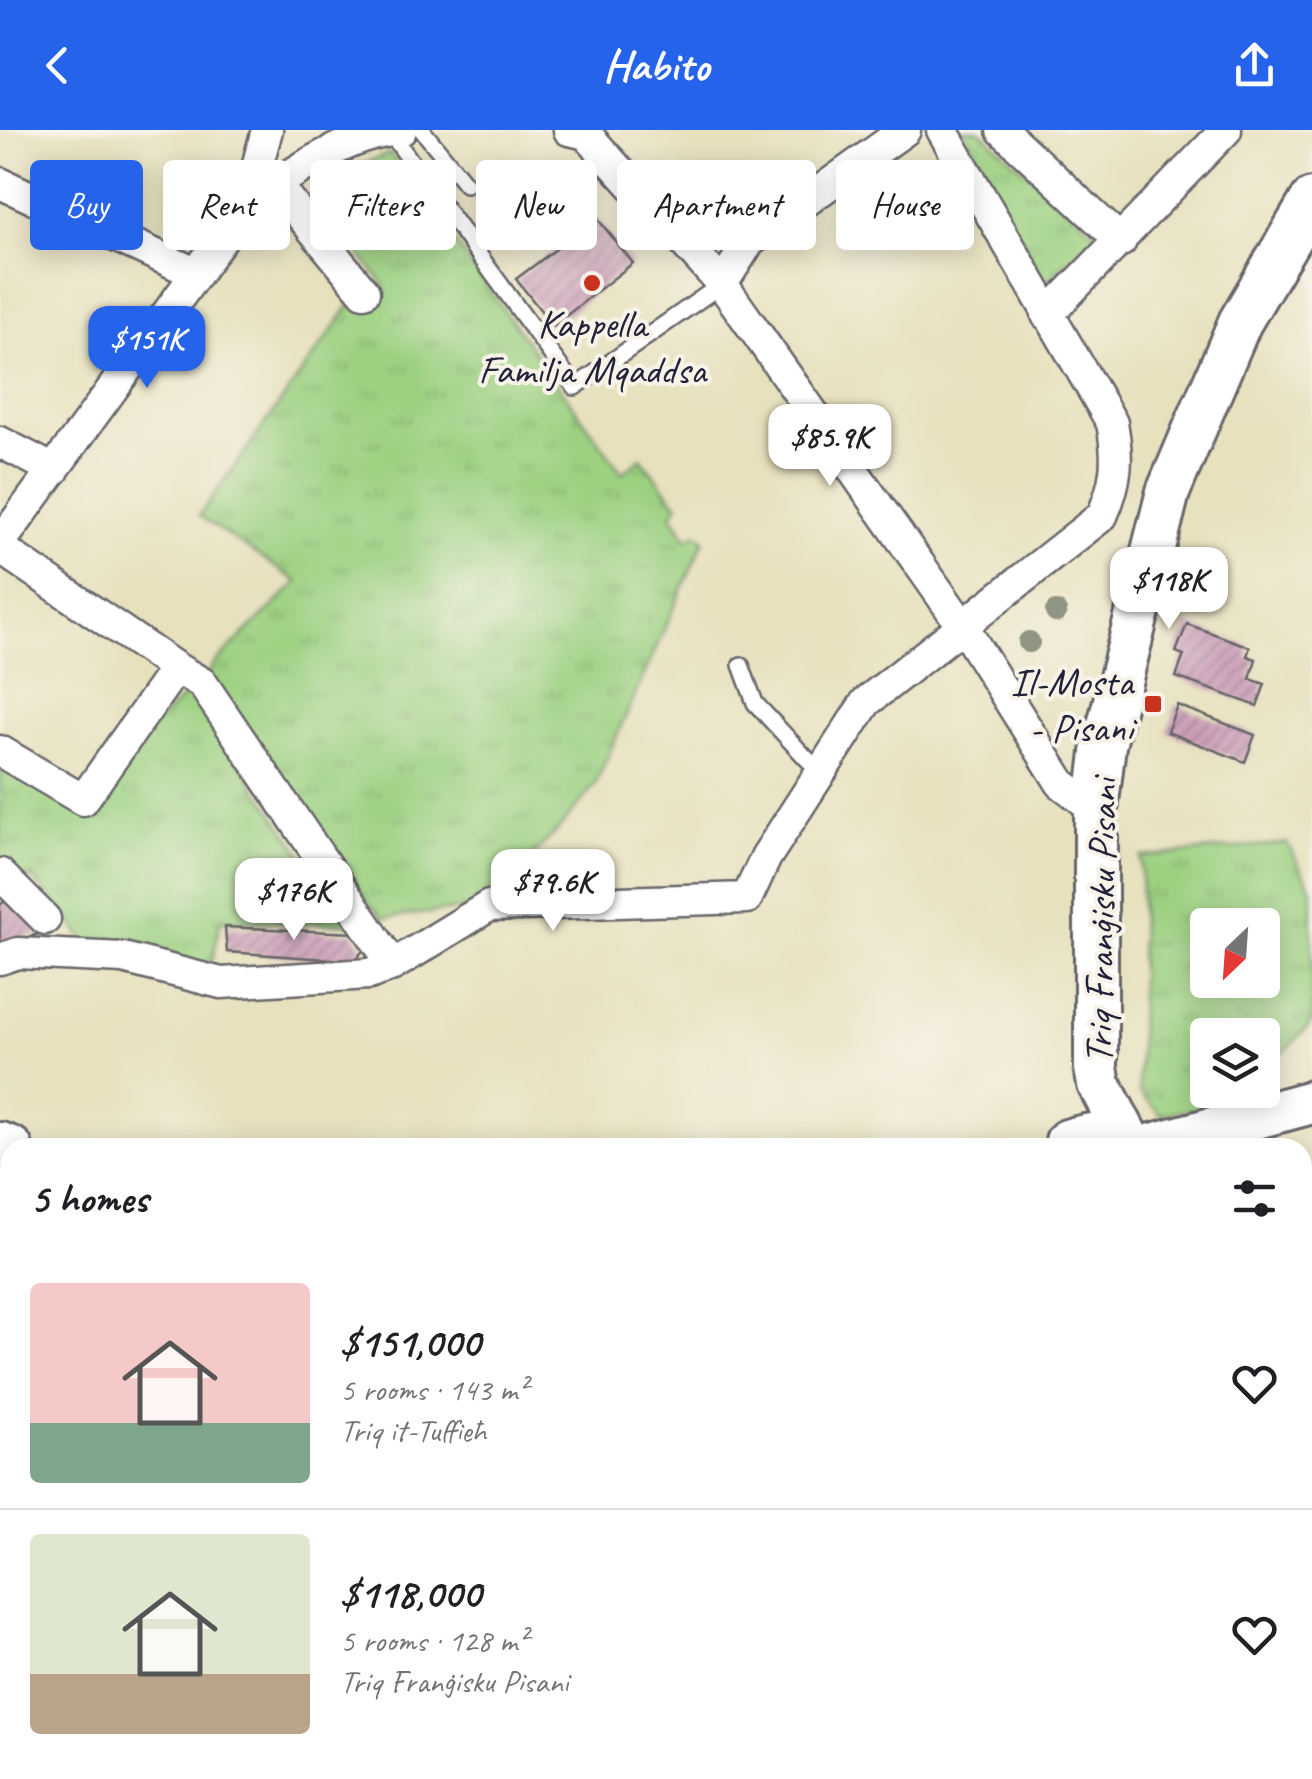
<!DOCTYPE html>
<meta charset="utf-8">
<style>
body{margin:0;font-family:Caveat,sans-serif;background:#f6f6f6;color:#202124;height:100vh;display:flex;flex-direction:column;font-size:38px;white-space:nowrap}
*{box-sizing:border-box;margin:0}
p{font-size:32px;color:#757577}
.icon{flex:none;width:55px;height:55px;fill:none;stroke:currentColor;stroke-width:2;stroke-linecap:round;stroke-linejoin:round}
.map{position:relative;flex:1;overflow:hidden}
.side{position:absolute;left:0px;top:1008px;width:1312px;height:642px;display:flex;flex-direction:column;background:#fff;border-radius:30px 30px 0 0;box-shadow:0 5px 25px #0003}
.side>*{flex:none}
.banner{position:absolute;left:30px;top:30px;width:1252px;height:90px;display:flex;gap:20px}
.needle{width:65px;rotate:205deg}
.controls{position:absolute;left:1190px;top:778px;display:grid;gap:20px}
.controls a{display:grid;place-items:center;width:90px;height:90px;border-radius:10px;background:#fff;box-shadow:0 5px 25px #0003;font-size:50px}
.price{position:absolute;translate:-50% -85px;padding:0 22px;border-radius:20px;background:#fff;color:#222;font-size:32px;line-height:65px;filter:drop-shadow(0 2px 5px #0008)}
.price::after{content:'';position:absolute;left:50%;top:60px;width:30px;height:22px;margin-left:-15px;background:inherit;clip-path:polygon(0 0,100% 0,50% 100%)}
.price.active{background:#2563eb;color:#fff}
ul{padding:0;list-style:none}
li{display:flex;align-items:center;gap:30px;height:250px;padding:0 30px}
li+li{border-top:2px solid #e0e0e0}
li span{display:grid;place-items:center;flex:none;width:280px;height:200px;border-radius:10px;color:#555}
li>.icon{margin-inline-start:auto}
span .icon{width:120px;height:120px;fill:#fffc;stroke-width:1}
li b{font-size:42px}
h2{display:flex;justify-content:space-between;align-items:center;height:120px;padding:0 30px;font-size:42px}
.pill{padding:0 35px;border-radius:10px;background:#fff;box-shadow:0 5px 25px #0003;font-size:35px;line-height:90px}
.pill.active{background:#2563eb;color:#fff}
header{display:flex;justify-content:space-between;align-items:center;height:130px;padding:0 30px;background:#2563eb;color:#fff;font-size:45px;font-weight:700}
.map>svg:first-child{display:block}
.grass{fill:url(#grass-tufts);stroke:#607a5e;stroke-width:2.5;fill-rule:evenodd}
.building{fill:url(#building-hatch)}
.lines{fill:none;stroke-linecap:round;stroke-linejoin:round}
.lane-casing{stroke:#676569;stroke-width:20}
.street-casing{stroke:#676569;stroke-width:35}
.secondary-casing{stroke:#676569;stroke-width:48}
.lane{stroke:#fff;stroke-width:15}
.street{stroke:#fff;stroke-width:30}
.secondary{stroke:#fff;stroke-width:42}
.tree{fill:#8f9582}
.poi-dot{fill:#c8321e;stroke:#f7f3e8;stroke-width:4}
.labels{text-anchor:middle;stroke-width:8;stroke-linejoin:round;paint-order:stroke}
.poi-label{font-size:40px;fill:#22223b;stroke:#f7f3e8}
.street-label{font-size:40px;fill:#22223b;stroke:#f7f3e8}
</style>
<header><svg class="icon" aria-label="back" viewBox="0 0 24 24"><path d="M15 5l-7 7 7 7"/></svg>Habito<svg class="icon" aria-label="share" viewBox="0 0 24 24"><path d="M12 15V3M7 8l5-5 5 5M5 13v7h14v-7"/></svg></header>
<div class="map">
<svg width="1312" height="1649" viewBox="0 0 1312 1649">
<defs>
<pattern id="grass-tufts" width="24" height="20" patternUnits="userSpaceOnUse" patternTransform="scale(2.5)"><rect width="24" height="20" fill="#9dd182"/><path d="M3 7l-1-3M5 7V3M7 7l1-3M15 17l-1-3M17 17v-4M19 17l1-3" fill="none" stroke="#87b371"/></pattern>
<pattern id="building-hatch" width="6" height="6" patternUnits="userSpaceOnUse" patternTransform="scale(2.5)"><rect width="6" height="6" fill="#cb9eb8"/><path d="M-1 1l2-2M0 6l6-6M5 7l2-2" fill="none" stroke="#a48097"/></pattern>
</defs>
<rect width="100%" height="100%" fill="#f7f3e8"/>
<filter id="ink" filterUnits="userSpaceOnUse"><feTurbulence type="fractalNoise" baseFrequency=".01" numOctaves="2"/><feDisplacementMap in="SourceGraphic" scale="20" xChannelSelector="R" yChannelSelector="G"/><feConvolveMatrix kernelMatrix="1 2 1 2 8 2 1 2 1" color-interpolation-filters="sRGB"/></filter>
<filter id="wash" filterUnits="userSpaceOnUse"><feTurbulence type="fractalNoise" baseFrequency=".0048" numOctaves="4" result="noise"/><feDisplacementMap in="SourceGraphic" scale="40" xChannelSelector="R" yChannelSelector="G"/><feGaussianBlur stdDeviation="2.25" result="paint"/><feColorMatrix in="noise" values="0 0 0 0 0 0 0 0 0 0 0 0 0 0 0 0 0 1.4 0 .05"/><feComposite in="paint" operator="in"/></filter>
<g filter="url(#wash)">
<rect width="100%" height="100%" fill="#e7e1be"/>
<path class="grass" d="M963,0H979L1098,105L1044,153Z
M390,23L622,343L641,328L678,375L672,384L687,409L697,403L704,410L595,655L557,701L507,751L466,779L383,788L346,748L208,545L212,536L298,452L199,386L352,173L366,171L385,156L321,75L322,51Z
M190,561L350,794L220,791L213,829L194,839L88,818L71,791L31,746L22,753L0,741V637L91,686L151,597Z
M1287,713L1312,759V892L1289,917L1263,938L1262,905H1208V960H1235L1216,975L1161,985L1139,962L1141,727ZM1208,795H1262V850H1208Z
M0,1041L10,1045V1106H0Z"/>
<g id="blocks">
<path class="building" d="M597,88L633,133L553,196L516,149Z
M1187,494L1250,517L1247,526L1256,529L1250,549L1265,554L1257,576L1176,547L1184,525L1176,522Z
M1177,575L1255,605L1245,632L1167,602Z
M11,766L36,794L39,804L0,815V775Z
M225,797L353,803L364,819L355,831L227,822Z
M916,1640H1075L1076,1649H918Z"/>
</g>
</g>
<g filter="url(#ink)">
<use href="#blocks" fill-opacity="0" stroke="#676569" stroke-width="2.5"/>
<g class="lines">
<defs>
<path id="lane" d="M422,0L466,54
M389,1L575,257L722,154
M741,535L755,573L809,631L824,637"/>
<path id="street" d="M569,0L586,4L722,154L962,495L1061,653L1096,680
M1002,0L1121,111
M0,53L195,143
M275,54L364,162
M247,74C290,44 349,3 401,0
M722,154L749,112L905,0
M1047,185L1226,0
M0,312L54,340
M0,413L247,74L267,0
M0,418L176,538L202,553L393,835
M0,621L83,670L176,538
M0,744L45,789
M0,829L18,823L123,828L221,853L369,844L393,835L489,776L747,768L766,727L866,572L1102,386C1117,352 1119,329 1112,293L942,0
M0,1125H10
M0,1424H10
M1302,1601L1312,1595
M563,1640L566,1649
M1220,1649L1236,1640"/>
<path id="secondary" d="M1127,1007L1099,954L1096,938V680L1104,615L1168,362L1240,192L1312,70
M1067,1011C1092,1003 1118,998 1139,1018
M0,1014L11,1018
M1142,1018L1312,972
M1302,1226L1312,1230
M1140,1640L1141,1649"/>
</defs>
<use href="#lane" class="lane-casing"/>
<use href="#street" class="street-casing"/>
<use href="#secondary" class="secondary-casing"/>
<use href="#lane" class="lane"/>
<use href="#street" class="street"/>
<use href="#secondary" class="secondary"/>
</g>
<g class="tree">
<circle cx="1056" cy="482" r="11"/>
<circle cx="1029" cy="512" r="11"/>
</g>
</g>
<g class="poi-dot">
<circle cx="592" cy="153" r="10"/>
<rect x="1143" y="564" width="20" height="20" rx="5"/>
</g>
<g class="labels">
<g class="poi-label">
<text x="592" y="207">Kappella<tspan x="592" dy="46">Familja Mqaddsa</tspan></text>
<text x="1133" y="565" text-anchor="end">Il-Mosta<tspan x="1133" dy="46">- Pisani</tspan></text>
</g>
<g class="street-label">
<text transform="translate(1100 791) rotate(-89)" y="14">Triq Franġisku Pisani</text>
</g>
</g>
</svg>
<div class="controls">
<a><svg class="needle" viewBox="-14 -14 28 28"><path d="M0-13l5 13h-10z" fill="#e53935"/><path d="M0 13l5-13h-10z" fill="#757577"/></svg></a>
<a><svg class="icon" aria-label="layers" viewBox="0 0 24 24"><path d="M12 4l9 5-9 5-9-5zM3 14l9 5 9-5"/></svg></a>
</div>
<b class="price active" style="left:147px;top:261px">$151K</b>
<b class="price" style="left:830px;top:359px">$85.9K</b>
<b class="price" style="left:1169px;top:502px">$118K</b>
<b class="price" style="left:553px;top:804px">$79.6K</b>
<b class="price" style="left:294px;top:813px">$176K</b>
<div class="banner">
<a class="pill active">Buy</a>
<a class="pill">Rent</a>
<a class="pill">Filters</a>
<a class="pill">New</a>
<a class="pill">Apartment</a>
<a class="pill">House</a>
</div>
<section class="side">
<h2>5 homes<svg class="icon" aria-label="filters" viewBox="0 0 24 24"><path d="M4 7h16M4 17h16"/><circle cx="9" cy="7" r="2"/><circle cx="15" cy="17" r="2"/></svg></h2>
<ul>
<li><span style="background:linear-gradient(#f6c9c9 70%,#7fa58c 0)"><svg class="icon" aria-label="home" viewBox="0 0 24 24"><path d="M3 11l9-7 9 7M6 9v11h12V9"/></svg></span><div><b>$151,000</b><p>5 rooms · 143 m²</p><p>Triq it-Tuffieħ</p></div><svg class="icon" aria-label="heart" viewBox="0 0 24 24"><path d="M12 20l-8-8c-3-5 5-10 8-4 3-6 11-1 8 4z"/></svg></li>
<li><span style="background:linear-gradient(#dfe7d0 70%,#b9a48a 0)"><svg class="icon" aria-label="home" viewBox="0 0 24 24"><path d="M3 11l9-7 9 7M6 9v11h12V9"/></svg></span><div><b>$118,000</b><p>5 rooms · 128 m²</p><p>Triq Franġisku Pisani</p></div><svg class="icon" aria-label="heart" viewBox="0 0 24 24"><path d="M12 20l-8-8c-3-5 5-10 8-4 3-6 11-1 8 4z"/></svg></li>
</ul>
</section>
</div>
